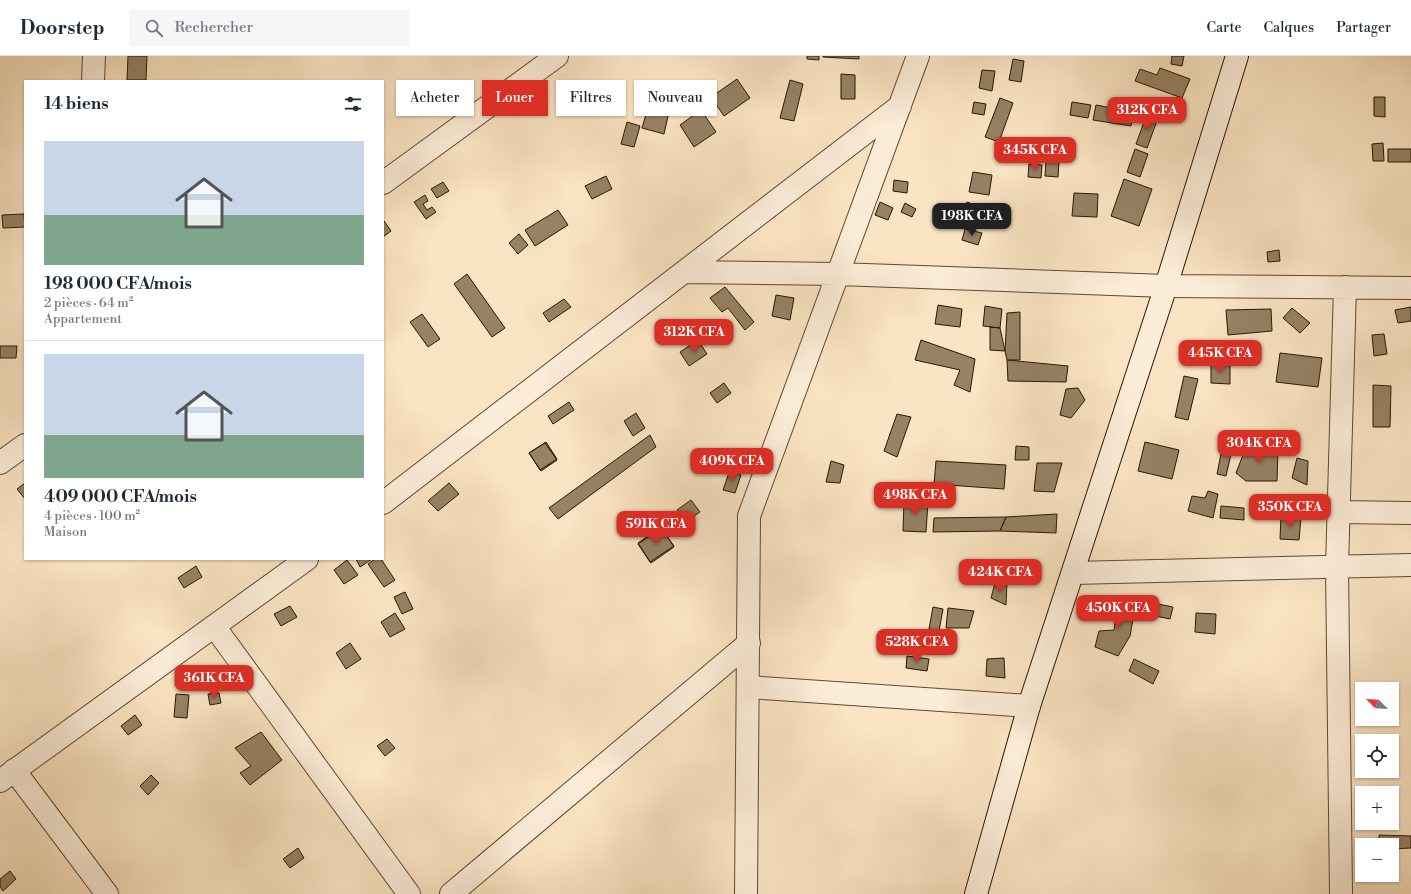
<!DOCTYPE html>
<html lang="fr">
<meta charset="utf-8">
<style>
body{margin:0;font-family:"Libre Bodoni",serif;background:#f6f6f7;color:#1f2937;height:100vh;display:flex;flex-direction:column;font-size:15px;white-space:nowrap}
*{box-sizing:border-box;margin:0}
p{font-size:13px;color:#747a83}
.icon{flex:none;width:22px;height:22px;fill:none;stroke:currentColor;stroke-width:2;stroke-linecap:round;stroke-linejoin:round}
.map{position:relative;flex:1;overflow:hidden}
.drawer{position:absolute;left:24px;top:24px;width:360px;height:480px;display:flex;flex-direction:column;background:#fff;border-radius:0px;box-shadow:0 1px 3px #0004}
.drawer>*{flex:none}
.top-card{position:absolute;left:396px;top:24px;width:380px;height:36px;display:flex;gap:8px}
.needle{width:26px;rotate:294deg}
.tools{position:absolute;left:1355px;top:626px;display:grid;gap:8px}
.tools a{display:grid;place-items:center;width:44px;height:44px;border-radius:0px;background:#fff;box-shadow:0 1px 3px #0004;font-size:20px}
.price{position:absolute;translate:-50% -34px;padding:0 9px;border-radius:8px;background:#d93025;color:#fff;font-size:13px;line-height:26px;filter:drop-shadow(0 1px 2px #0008)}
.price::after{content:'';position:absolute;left:50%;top:24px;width:12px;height:9px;margin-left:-6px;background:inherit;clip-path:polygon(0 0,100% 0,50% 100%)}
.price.current{background:#222;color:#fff}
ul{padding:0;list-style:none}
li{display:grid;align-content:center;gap:8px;height:212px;padding:0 20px}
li+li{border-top:1px solid #e0e1e3}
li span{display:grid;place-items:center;height:124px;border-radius:0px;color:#555}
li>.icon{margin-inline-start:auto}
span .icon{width:72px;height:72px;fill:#fffc;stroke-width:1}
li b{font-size:17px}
h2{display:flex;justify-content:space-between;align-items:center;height:48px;padding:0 20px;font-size:17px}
.pill{padding:0 14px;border-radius:0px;background:#fff;box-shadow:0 1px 3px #0004;font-size:14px;line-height:36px}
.pill.current{background:#d93025;color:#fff}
header{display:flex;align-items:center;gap:24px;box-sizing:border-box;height:56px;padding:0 20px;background:#fff;border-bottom:1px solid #e0e1e3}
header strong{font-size:19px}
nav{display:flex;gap:22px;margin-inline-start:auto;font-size:14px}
.search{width:280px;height:36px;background:#f6f6f7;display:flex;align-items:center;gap:10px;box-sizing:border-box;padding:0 14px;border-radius:0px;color:#747a83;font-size:15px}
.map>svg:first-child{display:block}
.building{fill:#968265;stroke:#281700}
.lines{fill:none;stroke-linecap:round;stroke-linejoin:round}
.street-casing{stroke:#5d4a31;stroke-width:24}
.secondary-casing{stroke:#281700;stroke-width:24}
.street{stroke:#fcedd8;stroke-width:22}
.secondary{stroke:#fcedd8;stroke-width:22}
</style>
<header>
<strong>Doorstep</strong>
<div class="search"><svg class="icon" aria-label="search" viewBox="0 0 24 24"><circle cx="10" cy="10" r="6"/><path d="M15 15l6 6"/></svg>Rechercher</div>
<nav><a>Carte</a><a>Calques</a><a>Partager</a></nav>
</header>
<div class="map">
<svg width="1411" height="838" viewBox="0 0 1411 838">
<rect width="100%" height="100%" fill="#fbe4c3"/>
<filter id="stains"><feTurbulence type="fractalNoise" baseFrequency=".005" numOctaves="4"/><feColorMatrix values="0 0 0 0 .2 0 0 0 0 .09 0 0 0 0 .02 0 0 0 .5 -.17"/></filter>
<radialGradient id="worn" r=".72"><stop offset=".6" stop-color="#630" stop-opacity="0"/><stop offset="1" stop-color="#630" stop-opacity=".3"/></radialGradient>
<path class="building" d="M128,0H147L146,24H127Z
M807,0H819V4L807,3Z
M823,0H859V3L823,1Z
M1172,0H1184L1182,10L1171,8Z
M1013,3L1024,5L1021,26L1009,24Z
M1160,12L1190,23L1182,42L1135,25L1140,13L1157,19Z
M982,14L995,15L992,35L979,32Z
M841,18L855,19V43H841Z
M737,23L750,42L724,60L711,41Z
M790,24L803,28L794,65L780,62Z
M1374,41H1385V61L1374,60Z
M670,42H688V54H670Z
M1000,42L1013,47L999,86L985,81Z
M974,46L986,48L984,59L972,57Z
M1072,46L1091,49L1088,62L1070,59Z
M1096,49L1133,56L1131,70L1093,64Z
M701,54L716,76L694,91L680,69Z
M647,55L668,60L664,78L642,72Z
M1147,58L1158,62L1147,92L1136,88Z
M627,66L640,70L634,91L621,88Z
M1006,87L1040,91L1039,103L1005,100Z
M1383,87L1384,105H1373L1372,88Z
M1135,93L1148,98L1140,121L1127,116Z
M1388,93H1411V106H1388Z
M1046,106H1059L1058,121L1045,120Z
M1029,108L1042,109L1041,122L1028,121Z
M973,116L992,119L989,139L969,136Z
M606,120L612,133L592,143L585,130Z
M1124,123L1152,133L1139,170L1111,160Z
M894,124L908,126L907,137L893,135Z
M443,126L449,135L437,142L431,133Z
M1074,137L1098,138L1097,161L1072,160Z
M425,139L428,145L423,148L427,154L432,151L436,156L426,163L414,146Z
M880,146L893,152L888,164L875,159Z
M967,146L985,153L978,172L959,165Z
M905,147L916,153L912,161L901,156Z
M558,154L568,169L535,190L525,174Z
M24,158L25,171L3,172L2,159Z
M384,165L391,175L383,181V166Z
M965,173L982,177L978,189L962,184Z
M519,178L528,189L518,198L509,187Z
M1279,194L1280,205L1268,206L1267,196Z
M467,218L505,272L492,281L454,228Z
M725,231L754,266L745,274L728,252L722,256L710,242Z
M776,239L794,242L790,264L772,260Z
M564,243L571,251L549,266L543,257Z
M938,249L962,253L960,271L935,268Z
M985,250L1002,253L1000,272L983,270Z
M1411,251V265L1398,267L1395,254Z
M1292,252L1310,267L1300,277L1283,262Z
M1271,253L1272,275L1228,279L1226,254Z
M1020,256V304H1007L1005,295L1007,257Z
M422,258L440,283L428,291L410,266Z
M990,271L1000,272L1005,295L990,294Z
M1384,278L1387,298L1374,300L1372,279Z
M698,284L707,298L689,310L680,296Z
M921,284L975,303L970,336L954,329L960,314L915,304Z
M0,290H17L16,302H0Z
M1280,297L1322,302L1318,331L1276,326Z
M1007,304L1068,310L1066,326L1008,325Z
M1211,308L1230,309V328L1211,327Z
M1184,320L1198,323L1188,364L1175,361Z
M724,327L731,337L717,347L710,337Z
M1373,329L1391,330L1390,371H1373Z
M1078,332L1085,344L1071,362L1060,359L1066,333Z
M569,346L574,354L553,368L548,360Z
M636,357L645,372L633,380L624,365Z
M897,358L911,361L897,401L884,395Z
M1225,378L1235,381L1226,420L1217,418Z
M650,379L656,391L558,463L549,452Z
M546,386L557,403L540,414L529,397Z
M1145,386L1179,394L1172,423L1138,415Z
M1248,386L1278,394L1277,425H1246L1236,417Z
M545,387L557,404L541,415L529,397Z
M1016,390L1029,391V404H1015Z
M1297,402L1308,405L1307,429L1292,422Z
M831,405L844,409L840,427L826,426Z
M936,405L1006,409L1004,433L934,428Z
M1037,407H1062L1054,436L1034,435Z
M730,414L741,419L735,437L723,434Z
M25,427V443L17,433Z
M449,427L459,438L438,455L428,445Z
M1208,435L1218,438L1213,462L1188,455L1192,440L1205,442Z
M691,444L700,456L687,465L677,454Z
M904,445L928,446L926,476L903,475Z
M1221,450L1244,452V464L1220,462Z
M1057,458L1056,477L1000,475L1006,461Z
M1281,460L1301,461L1299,484L1280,483Z
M1006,461L1000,475L933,476L934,462Z
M661,471L674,491L651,507L638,487Z
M661,472L674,490L650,506L638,488Z
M356,503H372L360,511Z
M375,503H381L395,524L384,531L368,508Z
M347,504L358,519L344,528L334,514Z
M196,510L202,521L184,532L178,522Z
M1007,526L1006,549L991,542L995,527Z
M405,536L413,553L402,558L394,541Z
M1119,542L1136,546L1130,580L1118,600L1095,591L1099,575L1114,574Z
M1153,547L1173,551L1170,563L1150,559Z
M290,550L297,561L281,570L274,558Z
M933,551L943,553L939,575L929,573Z
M948,552L974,555L969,572H946Z
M395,557L405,573L390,581L381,566Z
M1196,557L1216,558L1215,578L1195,576Z
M350,587L361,603L346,613L336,597Z
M907,600L929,603L927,615L906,612Z
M1004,602L1005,622L986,620L987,603Z
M1134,603L1159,615L1153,628L1129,615Z
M219,637L221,647L210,649L208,638Z
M176,638L189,639L187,662L174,661Z
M135,659L142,669L128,679L121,670Z
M261,676L282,704L250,729L240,717L251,710L235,692Z
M387,683L395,692L385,700L377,690Z
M151,719L159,727L148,739L140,730Z
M1379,779L1411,780V792L1392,793V789H1379Z
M298,792L304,802L290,812L283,803Z
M10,815L16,823L3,835L0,831V823Z"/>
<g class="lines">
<defs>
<path id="street" d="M93,25L94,0
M383,127L557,0
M684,216L838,218L1166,230L1411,232
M0,407L25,389
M383,447L900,50
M1339,456L1411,457
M1073,517L1411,509
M214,570L409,838
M748,631L1029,650
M14,714L107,838
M0,725L307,503
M451,838L749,587
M746,838L749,460L918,0
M1341,838L1337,511L1345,231"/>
<path id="secondary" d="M976,838L1029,650L1166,230L1237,0"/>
</defs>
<use href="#street" class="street-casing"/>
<use href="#secondary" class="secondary-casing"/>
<use href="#street" class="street"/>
<use href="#secondary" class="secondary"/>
</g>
<rect width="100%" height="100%" filter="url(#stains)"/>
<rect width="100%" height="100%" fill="url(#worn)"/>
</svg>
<div class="tools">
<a><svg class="needle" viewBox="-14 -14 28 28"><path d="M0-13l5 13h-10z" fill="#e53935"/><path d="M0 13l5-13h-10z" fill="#747a83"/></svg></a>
<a><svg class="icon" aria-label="locate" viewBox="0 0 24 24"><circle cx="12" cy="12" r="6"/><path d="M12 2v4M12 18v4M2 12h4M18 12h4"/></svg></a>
<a>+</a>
<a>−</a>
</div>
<b class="price" style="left:1147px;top:75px">312K CFA</b>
<b class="price" style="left:1035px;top:115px">345K CFA</b>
<b class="price current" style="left:972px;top:181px">198K CFA</b>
<b class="price" style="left:694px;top:297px">312K CFA</b>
<b class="price" style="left:1220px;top:318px">445K CFA</b>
<b class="price" style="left:1259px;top:408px">304K CFA</b>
<b class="price" style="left:732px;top:426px">409K CFA</b>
<b class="price" style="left:915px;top:460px">498K CFA</b>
<b class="price" style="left:1290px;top:472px">350K CFA</b>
<b class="price" style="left:656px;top:489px">591K CFA</b>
<b class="price" style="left:1000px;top:537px">424K CFA</b>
<b class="price" style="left:1118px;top:573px">450K CFA</b>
<b class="price" style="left:917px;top:607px">528K CFA</b>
<b class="price" style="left:214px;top:643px">361K CFA</b>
<div class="top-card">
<a class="pill">Acheter</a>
<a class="pill current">Louer</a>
<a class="pill">Filtres</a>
<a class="pill">Nouveau</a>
</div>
<section class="drawer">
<h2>14 biens<svg class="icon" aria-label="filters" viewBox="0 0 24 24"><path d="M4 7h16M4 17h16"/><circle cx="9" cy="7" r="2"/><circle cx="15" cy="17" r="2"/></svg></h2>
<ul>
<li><span style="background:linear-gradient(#c9d6e8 60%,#7fa58c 0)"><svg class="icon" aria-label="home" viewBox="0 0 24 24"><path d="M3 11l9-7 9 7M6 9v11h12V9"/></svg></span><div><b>198 000 CFA/mois</b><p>2 pièces · 64 m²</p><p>Appartement</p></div></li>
<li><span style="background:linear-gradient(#c9d6e8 65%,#7fa58c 0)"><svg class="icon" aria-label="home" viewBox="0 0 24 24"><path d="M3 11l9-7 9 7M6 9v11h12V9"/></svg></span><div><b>409 000 CFA/mois</b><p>4 pièces · 100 m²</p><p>Maison</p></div></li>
</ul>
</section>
</div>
